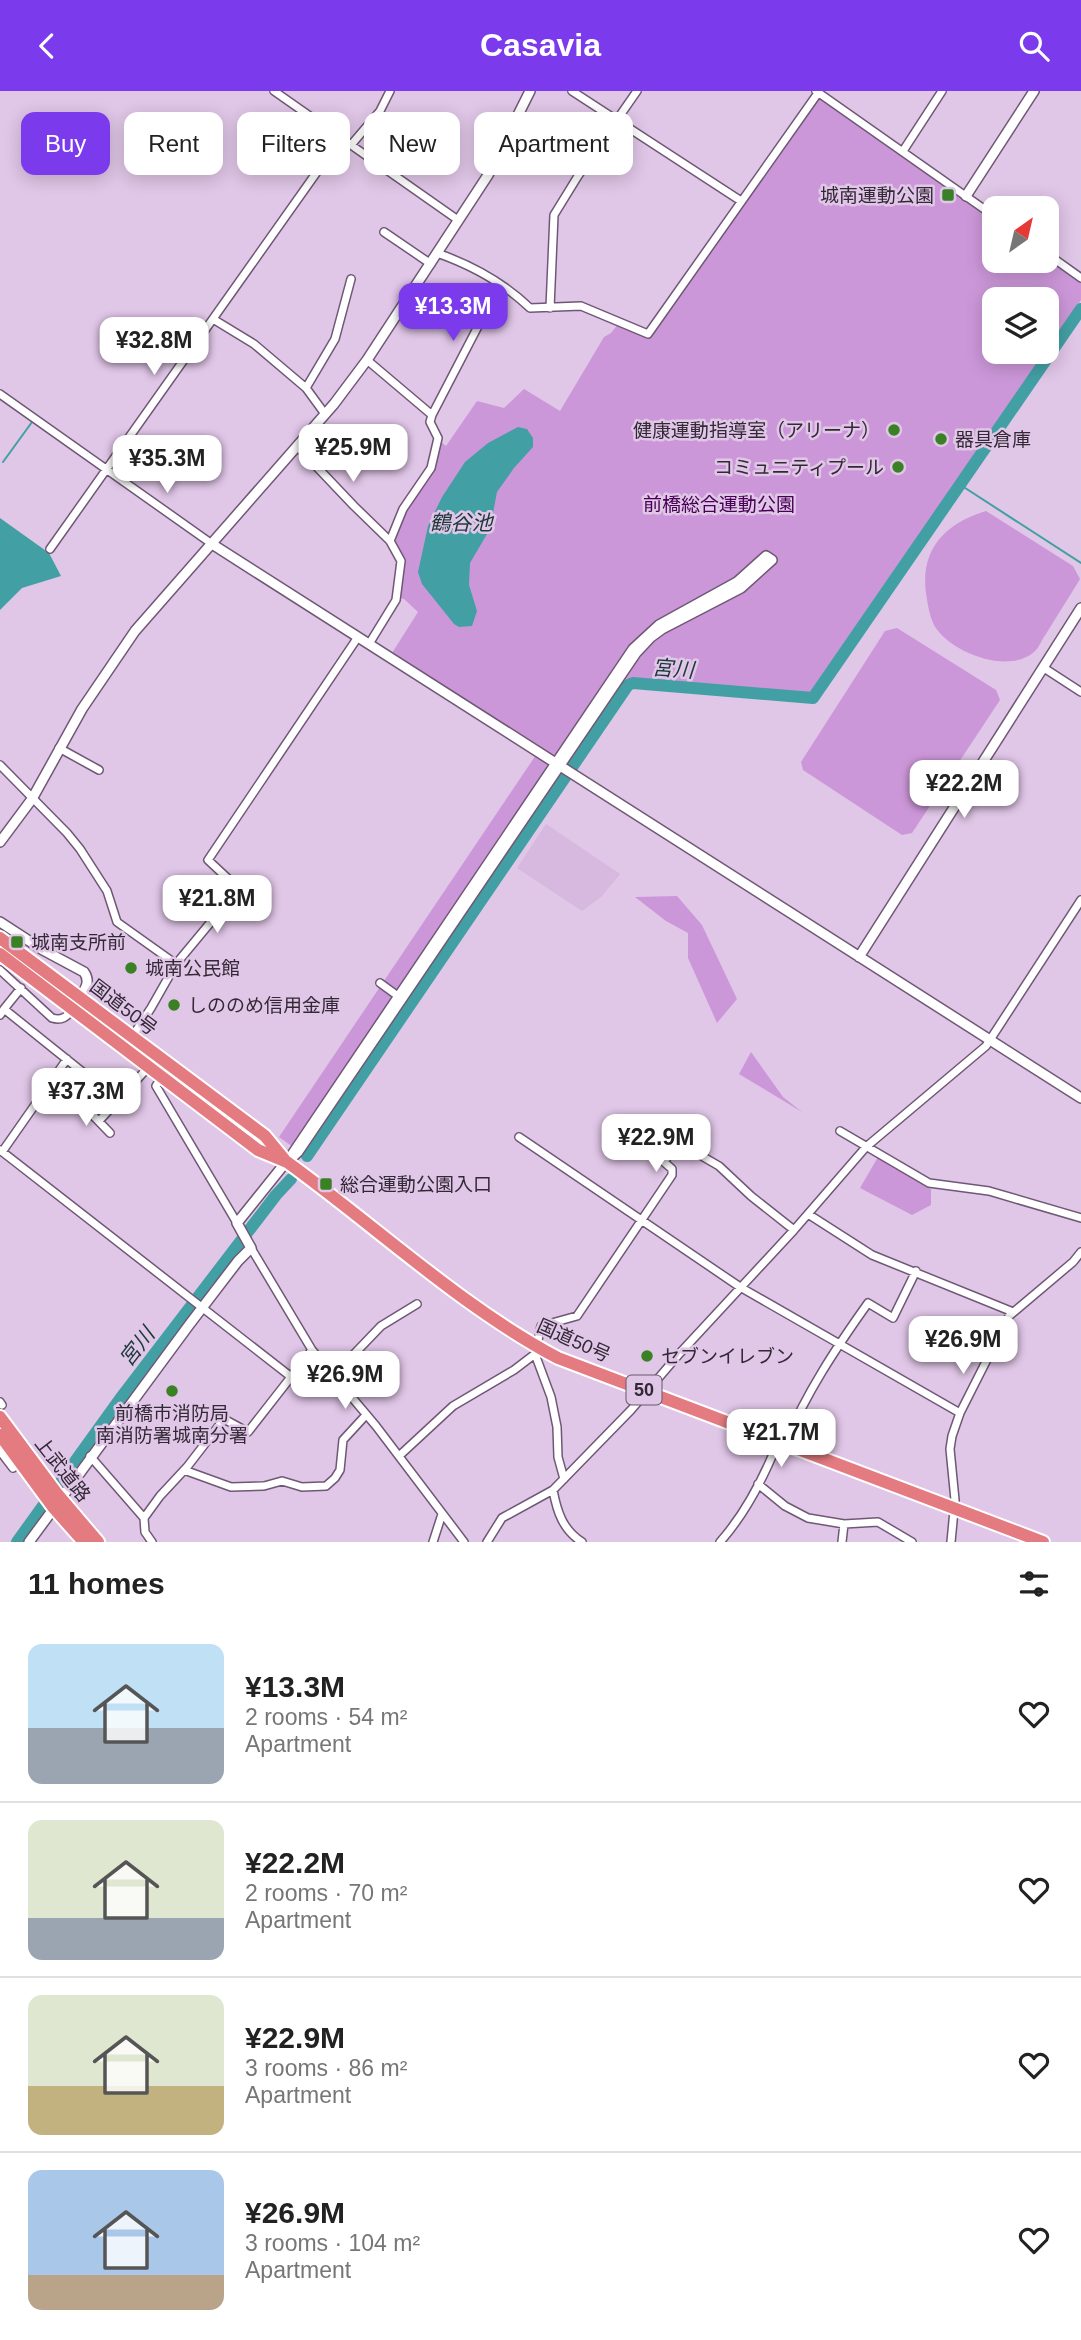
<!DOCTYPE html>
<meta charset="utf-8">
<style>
body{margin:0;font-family:Helvetica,"Noto Sans JP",sans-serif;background:#f6f6f6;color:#222;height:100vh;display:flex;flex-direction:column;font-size:26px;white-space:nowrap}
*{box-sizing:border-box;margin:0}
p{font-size:23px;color:#767676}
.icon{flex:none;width:38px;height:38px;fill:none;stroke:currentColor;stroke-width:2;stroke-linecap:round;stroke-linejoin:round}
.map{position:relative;height:1451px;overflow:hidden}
.drawer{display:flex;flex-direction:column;background:#fff;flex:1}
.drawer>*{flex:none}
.top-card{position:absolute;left:21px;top:21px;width:700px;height:63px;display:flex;gap:14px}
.needle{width:46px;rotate:34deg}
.tools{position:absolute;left:982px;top:105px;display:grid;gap:14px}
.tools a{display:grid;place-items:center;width:77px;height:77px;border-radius:14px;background:#fff;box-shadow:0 4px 18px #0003;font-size:35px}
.price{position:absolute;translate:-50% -60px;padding:0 16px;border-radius:14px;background:#fff;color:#222;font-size:23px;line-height:46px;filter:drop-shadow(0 2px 4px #0008)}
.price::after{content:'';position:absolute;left:50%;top:42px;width:21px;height:16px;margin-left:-10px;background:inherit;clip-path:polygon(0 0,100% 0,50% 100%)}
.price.active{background:#7c3aed;color:#fff}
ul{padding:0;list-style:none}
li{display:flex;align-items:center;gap:21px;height:175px;padding:0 28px}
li+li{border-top:2px solid #e0e0e0}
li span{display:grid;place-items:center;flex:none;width:196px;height:140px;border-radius:14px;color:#555}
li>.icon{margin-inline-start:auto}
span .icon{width:84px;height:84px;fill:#fffc;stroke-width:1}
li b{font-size:30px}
h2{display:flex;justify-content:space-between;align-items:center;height:84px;padding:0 28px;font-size:30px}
.tag{padding:0 24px;border-radius:14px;background:#fff;box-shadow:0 4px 18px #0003;font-size:24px;line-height:63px}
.tag.active{background:#7c3aed;color:#fff}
header{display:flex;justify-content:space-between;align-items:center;height:91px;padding:0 28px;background:#7c3aed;color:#fff;font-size:32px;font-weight:600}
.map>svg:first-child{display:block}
.built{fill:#d7b8de}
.green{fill:#cc97d9}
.water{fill:#42a0a4}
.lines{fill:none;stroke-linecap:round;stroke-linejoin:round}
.stream{stroke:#42a0a4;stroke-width:2}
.river{stroke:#42a0a4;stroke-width:12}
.minor-casing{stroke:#6f5875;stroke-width:10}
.tertiary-casing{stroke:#6f5875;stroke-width:12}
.trunk-casing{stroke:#fff;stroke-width:16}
.minor{stroke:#fff;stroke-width:7}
.tertiary{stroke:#fff;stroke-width:9}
.trunk{stroke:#e47b80;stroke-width:12}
.poi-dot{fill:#3a8126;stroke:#e0c6e7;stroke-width:2.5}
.labels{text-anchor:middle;stroke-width:5;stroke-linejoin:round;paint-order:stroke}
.shield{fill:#e0c6e7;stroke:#67586b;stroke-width:2}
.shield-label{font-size:18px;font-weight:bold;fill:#332936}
.poi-label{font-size:19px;fill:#332936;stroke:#e0c6e7;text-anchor:start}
.park-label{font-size:19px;fill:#460054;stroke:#e0c6e7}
.street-label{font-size:19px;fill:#332936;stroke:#e0c6e7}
.water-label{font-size:21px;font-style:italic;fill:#1b393a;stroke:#e0c6e7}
</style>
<header><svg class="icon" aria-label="back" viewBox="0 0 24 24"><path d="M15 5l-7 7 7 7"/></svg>Casavia<svg class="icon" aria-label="search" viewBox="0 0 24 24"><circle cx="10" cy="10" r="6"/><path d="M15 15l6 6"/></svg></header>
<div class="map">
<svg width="1081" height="1451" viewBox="0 0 1081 1451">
<rect width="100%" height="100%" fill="#e0c6e7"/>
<path class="built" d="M546,733L620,783L602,805L582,820L517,777Z"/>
<path class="green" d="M819,6L994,130V170H1046L1047,168L1081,192V209L1047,259L1046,208H994V261H1045L811,606L626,589L304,1064L279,1046L540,658L392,562L418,521L404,508L399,507L403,470L395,451C406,416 424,384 440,350L446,355L477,310L504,317L524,298L560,320L604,246L611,242L619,232L644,245Z
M986,420L1073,475L1080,488C1069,506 1057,525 1046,543C1042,548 1039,557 1034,561C1008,584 949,561 934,534C930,526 928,516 927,508C918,461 943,433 986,420Z
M897,537L996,599L1000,609L912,742L902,744L803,679L801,671L885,540Z
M677,805L702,834L737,908L717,932L688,867V842L666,830L635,806Z
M751,961L783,1006L802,1021L739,983Z
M878,1066L931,1098V1114L912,1124L860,1097Z"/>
<path class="water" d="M518,336L527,338L533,347V356L514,377L497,401L490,438L470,472L469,494L477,520L472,535L459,536L454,533L422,493L418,481L428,435L442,406L465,371L488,352Z
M0,427L49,462L61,485L22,497L0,519Z"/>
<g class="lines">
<path class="stream" d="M3,371L32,331
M959,393L1081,472"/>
<path class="river" d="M307,1065L628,594L633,592L813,607L1081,218
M17,1451L120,1308L276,1104L291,1088"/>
<defs>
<path id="minor" d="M274,0L458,129
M572,0L741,110
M816,0L994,125
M351,54L380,20L390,0
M903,60L942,0
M384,141L431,173
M437,162C471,174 504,192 530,217L581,215L648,243L818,2
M1046,162L1081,187
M550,217L554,124L578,85L637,0
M213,228L254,253L306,297
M367,269L432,324
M0,303L212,453
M325,323L306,297L335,248L351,188
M297,355L354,415L390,450L401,470L396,509L369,553
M390,450L403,418L431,377L438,347L430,331L432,324L500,193
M50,458L341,47
M1044,577L1081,601
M59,657L99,679
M0,674L67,742L80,758L107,800L117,831L176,873
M238,797L208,769L358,546
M0,879L52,927C62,930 66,926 73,919
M380,892L402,908
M4,918L21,897
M0,924L4,918L90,987L81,1012L48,998
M132,946L151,917L176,873L240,796
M162,986L156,995L237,1132
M81,1012L110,1042
M99,1030L143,982
M655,1038L719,1075L751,1105L794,1139
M840,1040L929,1092L989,1100L1081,1127
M519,1046L740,1196L960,1322
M0,1059L290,1285
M2,1061L67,968
M808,1123L872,1164L1013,1221
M251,1157L312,1259L376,1335L464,1451
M334,1284L381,1235L417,1213
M0,1311L2,1314
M785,1353C806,1302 836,1257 868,1212L893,1227L916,1180
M0,1360L13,1377L19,1372
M90,1365L144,1427
M399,1365L453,1315L514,1279L535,1263
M184,1379L231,1396L264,1395L282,1390L302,1396L326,1395L335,1387L340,1379L343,1349L366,1324
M564,1388L558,1366L557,1336L551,1306L535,1263L541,1235L577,1225L672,1084V1078L664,1071L678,1051
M758,1393L785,1415L808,1427L844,1433L878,1431L912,1451
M553,1399C557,1421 563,1439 582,1451
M152,1451L145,1441L144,1427L160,1405L187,1376L224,1328L248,1341L312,1259
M433,1451L442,1423
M487,1451L502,1427L553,1399L631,1319L680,1262L794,1139L866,1056L986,955L1081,809
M720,1451C745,1423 764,1386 778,1351
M842,1451L844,1433
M951,1451L955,1409L950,1358L952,1345L960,1322L1009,1225L1073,1171L1081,1161"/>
<path id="tertiary" d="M966,105L1034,0
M212,453L1081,1007
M0,751L32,708L82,618L135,540L334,313L367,269L488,84L530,0
M0,831L43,859L84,881C91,891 85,899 79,907
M859,866L1081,517
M29,1451L189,1234L238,1170L251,1157L237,1132L282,1076L298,1061L636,562L651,546L662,538L741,497L772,469L766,465L737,491L659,534L633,558L287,1071"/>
<path id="trunk" d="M0,847L265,1045L284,1068
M0,863L258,1059L287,1071C377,1136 460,1215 558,1267L1043,1451
M0,1326L58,1404L98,1451
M0,1344L53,1416L84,1451"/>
</defs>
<use href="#minor" class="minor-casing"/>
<use href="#tertiary" class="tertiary-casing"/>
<use href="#trunk" class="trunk-casing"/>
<use href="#minor" class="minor"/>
<use href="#tertiary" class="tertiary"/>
<use href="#trunk" class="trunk"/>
</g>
<g class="poi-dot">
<rect x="941" y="97" width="14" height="14" rx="3.5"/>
<circle cx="894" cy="339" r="7"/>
<circle cx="941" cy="348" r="7"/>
<circle cx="898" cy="376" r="7"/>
<rect x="10" y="844" width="14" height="14" rx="3.5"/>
<circle cx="131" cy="877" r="7"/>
<circle cx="174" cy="914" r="7"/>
<rect x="319" y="1086" width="14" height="14" rx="3.5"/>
<circle cx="647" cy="1265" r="7"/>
<circle cx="172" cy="1300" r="7"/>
</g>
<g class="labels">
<rect class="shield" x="626.5" y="1284.5" width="35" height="29" rx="5"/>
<g class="shield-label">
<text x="644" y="1305">50</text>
</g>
<g class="poi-label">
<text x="934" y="111" text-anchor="end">城南運動公園</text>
<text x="880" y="346" text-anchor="end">健康運動指導室（アリーナ）</text>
<text x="955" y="355">器具倉庫</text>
<text x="884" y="383" text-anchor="end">コミュニティプール</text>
<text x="31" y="858">城南支所前</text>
<text x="145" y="884">城南公民館</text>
<text x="188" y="921">しののめ信用金庫</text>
<text x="340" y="1100">総合運動公園入口</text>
<text x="661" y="1272">セブンイレブン</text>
<text x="172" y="1329" text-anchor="middle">前橋市消防局<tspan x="172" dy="22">南消防署城南分署</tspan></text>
</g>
<g class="park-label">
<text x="719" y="420">前橋総合運動公園</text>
</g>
<g class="street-label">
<text transform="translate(124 916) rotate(37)" y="7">国道50号</text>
<text transform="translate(574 1249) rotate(24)" y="7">国道50号</text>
<text transform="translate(63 1378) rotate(52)" y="7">上武道路</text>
</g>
<g class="water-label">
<text x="461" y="439">鶴谷池</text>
<text transform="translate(673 578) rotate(4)" y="7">宮川</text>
<text transform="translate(137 1256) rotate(-52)" y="7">宮川</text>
</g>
</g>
</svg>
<div class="tools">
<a><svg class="needle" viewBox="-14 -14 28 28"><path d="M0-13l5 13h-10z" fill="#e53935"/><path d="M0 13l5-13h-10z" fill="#767676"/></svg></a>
<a><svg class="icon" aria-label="layers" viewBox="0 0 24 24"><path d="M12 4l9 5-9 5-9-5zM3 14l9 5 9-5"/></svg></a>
</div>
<b class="price active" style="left:453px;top:252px">¥13.3M</b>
<b class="price" style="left:154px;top:286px">¥32.8M</b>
<b class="price" style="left:353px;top:393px">¥25.9M</b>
<b class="price" style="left:167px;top:404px">¥35.3M</b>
<b class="price" style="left:964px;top:729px">¥22.2M</b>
<b class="price" style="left:217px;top:844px">¥21.8M</b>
<b class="price" style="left:86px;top:1037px">¥37.3M</b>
<b class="price" style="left:656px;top:1083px">¥22.9M</b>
<b class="price" style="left:963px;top:1285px">¥26.9M</b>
<b class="price" style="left:345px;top:1320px">¥26.9M</b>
<b class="price" style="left:781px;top:1378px">¥21.7M</b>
<div class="top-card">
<a class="tag active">Buy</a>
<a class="tag">Rent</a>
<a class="tag">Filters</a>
<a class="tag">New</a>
<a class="tag">Apartment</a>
</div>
</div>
<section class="drawer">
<h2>11 homes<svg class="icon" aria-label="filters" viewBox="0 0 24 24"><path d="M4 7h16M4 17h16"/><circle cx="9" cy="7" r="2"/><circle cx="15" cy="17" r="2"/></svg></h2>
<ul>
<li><span style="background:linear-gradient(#bfe0f5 60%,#9aa5b1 0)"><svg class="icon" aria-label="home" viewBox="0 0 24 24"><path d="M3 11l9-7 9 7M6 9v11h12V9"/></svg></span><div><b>¥13.3M</b><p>2 rooms · 54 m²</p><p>Apartment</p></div><svg class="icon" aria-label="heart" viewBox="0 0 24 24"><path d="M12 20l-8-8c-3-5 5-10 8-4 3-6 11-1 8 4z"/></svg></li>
<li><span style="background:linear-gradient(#dfe7d0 70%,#9aa5b1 0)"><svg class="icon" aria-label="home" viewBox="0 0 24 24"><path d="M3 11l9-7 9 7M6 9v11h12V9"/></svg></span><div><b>¥22.2M</b><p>2 rooms · 70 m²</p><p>Apartment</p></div><svg class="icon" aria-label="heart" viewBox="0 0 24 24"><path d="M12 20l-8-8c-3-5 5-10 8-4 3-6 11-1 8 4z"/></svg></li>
<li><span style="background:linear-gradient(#dfe7d0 65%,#c2b280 0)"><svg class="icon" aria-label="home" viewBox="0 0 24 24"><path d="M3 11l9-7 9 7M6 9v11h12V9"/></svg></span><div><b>¥22.9M</b><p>3 rooms · 86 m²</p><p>Apartment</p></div><svg class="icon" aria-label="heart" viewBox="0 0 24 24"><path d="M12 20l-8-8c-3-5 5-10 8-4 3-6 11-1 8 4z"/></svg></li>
<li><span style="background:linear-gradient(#a9c7e8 75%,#b9a48a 0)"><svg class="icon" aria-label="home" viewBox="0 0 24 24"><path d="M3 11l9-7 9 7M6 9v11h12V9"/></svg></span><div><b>¥26.9M</b><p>3 rooms · 104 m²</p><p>Apartment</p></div><svg class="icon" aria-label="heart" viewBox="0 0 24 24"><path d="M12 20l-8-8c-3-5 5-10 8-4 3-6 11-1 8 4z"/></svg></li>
</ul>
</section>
